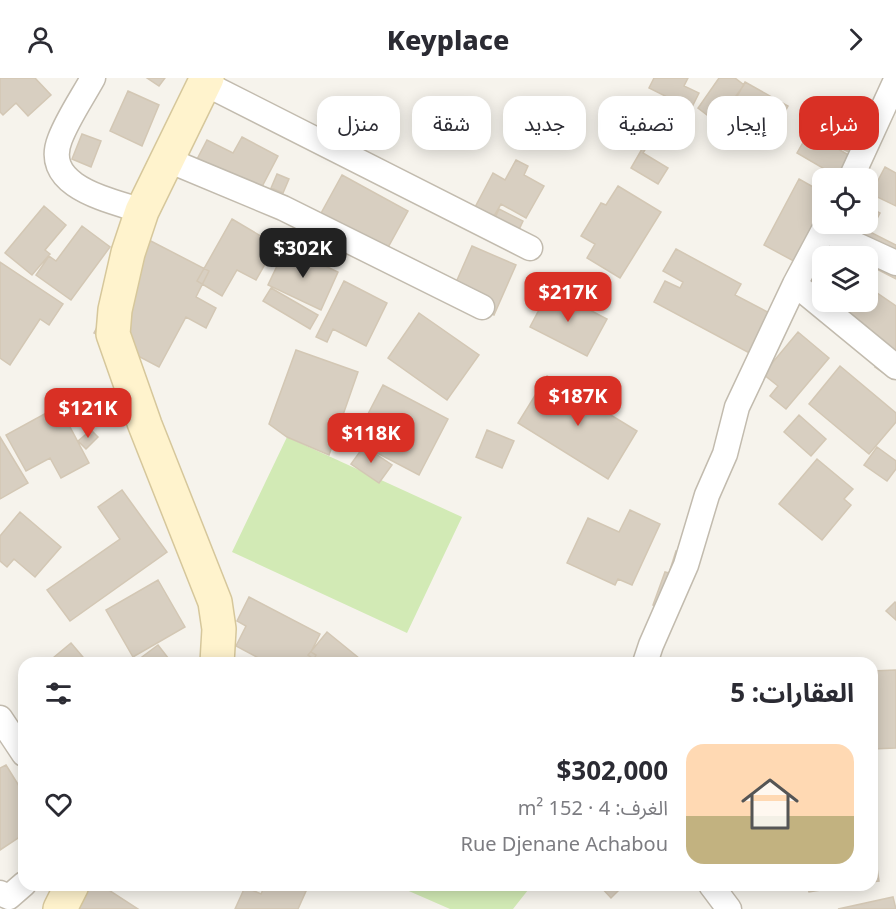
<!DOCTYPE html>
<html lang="ar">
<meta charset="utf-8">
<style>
body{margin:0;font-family:"Noto Sans","Noto Sans Arabic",sans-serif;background:#f7f7f7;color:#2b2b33;direction:rtl;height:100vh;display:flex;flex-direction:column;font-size:22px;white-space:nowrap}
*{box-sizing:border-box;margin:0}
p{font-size:20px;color:#7c7c81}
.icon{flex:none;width:33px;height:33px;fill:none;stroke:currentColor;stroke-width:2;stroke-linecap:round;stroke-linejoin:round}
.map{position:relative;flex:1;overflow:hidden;direction:ltr}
.drawer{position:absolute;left:18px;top:579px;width:860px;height:234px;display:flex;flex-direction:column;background:#fff;border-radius:18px;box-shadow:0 3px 15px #0003;direction:rtl}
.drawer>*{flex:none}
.top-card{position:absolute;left:18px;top:18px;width:861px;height:54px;direction:rtl;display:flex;gap:12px}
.fabs{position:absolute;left:812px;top:90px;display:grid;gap:12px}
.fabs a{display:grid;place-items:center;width:66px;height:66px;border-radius:12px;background:#fff;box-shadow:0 3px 15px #0003;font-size:30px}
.price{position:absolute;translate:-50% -51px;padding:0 14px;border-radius:12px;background:#d93025;color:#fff;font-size:20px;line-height:39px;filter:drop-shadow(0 2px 3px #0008)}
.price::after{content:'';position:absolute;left:50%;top:36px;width:18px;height:14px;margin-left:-9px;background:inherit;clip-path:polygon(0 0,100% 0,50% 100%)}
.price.selected{background:#222;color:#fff}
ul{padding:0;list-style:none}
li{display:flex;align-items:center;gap:18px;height:150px;padding:0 24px}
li+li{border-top:2px solid #e1e1e2}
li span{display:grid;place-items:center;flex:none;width:168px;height:120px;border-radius:18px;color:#555}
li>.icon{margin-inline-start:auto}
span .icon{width:72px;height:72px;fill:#fffc;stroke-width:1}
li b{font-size:26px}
h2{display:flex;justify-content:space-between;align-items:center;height:72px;padding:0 24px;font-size:26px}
.tag{padding:0 21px;border-radius:18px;background:#fff;box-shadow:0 3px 15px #0003;font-size:21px;line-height:54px}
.tag.selected{background:#d93025;color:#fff}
header{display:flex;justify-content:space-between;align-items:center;height:78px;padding:0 24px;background:#fff;font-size:27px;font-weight:800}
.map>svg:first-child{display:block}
.green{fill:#d2eab5}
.building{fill:#d8cfc1;stroke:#d3c7b4;stroke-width:1.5}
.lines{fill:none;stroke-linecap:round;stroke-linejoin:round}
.street-casing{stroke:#c2bbae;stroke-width:27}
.secondary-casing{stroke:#d6c79b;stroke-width:36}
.street{stroke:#fff;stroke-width:24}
.secondary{stroke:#fff3cd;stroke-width:33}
</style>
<header><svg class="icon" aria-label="forward" viewBox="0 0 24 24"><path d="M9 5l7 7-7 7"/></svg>Keyplace<svg class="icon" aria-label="person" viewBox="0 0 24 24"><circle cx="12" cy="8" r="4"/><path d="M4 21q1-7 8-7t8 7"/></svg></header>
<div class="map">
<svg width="896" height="831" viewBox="0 0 896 831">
<rect width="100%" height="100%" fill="#f6f3ec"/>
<path class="green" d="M287,359L462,439L407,555L232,474Z
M395,807H532L513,831H450Z"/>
<path class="building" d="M0,0H35L51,17L28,38L16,25L3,37L0,34Z
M147,0H165L159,8Z
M654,0H688L684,8L699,15L691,31L649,10Z
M719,0H735L744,7L720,40L710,33L707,37L698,30Z
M745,4L788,28L769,63L726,39Z
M128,13L159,27L142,68L110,53Z
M543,41L563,55L552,70L532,56Z
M646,43L658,50L643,75L668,90L658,106L631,90L642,71L633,66Z
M831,48L858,60L851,75L825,63Z
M809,54L857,82L840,100L797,75Z
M82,56L101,63L91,89L72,81Z
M242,59L278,78L255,122L193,89L207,62L233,75Z
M516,82L528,88L524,97L544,108L526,140L501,126L490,145L472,135L493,95L505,102Z
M885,89L896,95V128L871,116Z
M277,96L289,101L283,115L271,110Z
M342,97L408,133L380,184L314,148Z
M799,101L822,114V146L801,187L764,167Z
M618,108L661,134L620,200L587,180L595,166L581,158L601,125L606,127Z
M44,128L66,147L45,172L50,176L32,197L5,175Z
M869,129L880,135L870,154L896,167V201L867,186V178H852L845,175L860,146H867Z
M499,131L523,143L516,158L492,147Z
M232,141L276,167L256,202L237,192L222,218L197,203Z
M82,148L110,169L71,222L36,197L49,178L56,183Z
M145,160L209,193L196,219L216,230L206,250L186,239L159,289L94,255Z
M472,168L516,187L494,237L450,218Z
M286,169L338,194L321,232L268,207Z
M676,171L741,206L735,217L777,239L755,278L654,224L665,203L680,210L683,204L663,193Z
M0,184L63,226L49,247L40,241L10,287L0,280Z
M344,203L387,225L366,268L333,251L327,264L316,259Z
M867,208L896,228V292L891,300L875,289L885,274L823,224H867Z
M271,210L318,237L310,251L263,223Z
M550,211L607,241L587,278L530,249Z
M419,235L479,277L447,322L388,280Z
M798,254L829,280L786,331L770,318L778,308L763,296Z
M296,272L358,294L329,377L287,359L269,346Z
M840,288L896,335V344L869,376L809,326Z
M547,298L637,353L608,401L518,345Z
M383,307L448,341L419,397L354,363Z
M59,328L89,385L61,400L50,380L26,393L6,357Z
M799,337L826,361L811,378L784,354Z
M91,352L98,359L86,371L78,363Z
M487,352L514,363L502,390L476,379Z
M0,359L28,405L0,421Z
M364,368L392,387L379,405L351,386Z
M877,369L896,383V391L887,403L864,387Z
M817,381L853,411L844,421L851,427L822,462L779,426Z
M122,412L167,474L70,543L47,512L120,461L98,429Z
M630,432L660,446L632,507L618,501L615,507L567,485L588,440L619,454Z
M20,434L61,469L35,499L14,481L7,489L0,483V458Z
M676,473L694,479L668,532L653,527L665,494L669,495Z
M158,502L185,549L133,579L106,532Z
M249,519L320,556L311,574L316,577L312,585H268L236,568L246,548L237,543Z
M895,524L896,525V542L886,533Z
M327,554L365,585H319L308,577Z
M71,565L88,585H47Z
M158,567L172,585H134Z
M896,592V670L872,671V593Z
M6,687L24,716V756L0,772V690Z
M872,755L879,803L872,804Z
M81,807H101L138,831H69Z
M265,807H293L306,813L298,831H235L245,809L261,816Z
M599,807H624L611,820Z
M807,807H852L809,814Z
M893,819L896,831H838Z"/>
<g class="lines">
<defs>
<path id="street" d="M93,0C82,20 68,40 60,61C41,109 110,122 142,133
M204,5L530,170
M168,82L283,130L482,229
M851,100L896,2
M824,152L896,185
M795,206L896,289
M645,585L651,567L686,487L707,417L725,376L737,329L795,206L827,146
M0,640L24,676
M711,807L729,831
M0,815L9,819L24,806"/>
<path id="secondary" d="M207,0L142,133L128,175L115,232L113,256L145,347L215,524L219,551L217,585
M60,831L72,807"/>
</defs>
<use href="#street" class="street-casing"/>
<use href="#secondary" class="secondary-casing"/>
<use href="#street" class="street"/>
<use href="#secondary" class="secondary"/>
</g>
</svg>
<div class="fabs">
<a><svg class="icon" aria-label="locate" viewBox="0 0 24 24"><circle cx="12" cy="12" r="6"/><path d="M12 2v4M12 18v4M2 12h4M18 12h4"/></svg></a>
<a><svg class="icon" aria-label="layers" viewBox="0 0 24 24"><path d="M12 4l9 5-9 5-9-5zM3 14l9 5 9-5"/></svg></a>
</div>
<b class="price selected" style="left:303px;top:201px">$302K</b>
<b class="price" style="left:568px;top:245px">$217K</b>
<b class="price" style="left:578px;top:349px">$187K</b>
<b class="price" style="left:88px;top:361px">$121K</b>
<b class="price" style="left:371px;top:386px">$118K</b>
<div class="top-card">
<a class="tag selected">شراء</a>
<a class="tag">إيجار</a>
<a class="tag">تصفية</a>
<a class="tag">جديد</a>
<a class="tag">شقة</a>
<a class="tag">منزل</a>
</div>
<section class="drawer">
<h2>العقارات: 5<svg class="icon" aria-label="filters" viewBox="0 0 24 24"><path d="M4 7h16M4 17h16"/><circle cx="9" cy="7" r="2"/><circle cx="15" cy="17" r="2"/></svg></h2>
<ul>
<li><span style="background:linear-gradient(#ffd9b3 60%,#c2b280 0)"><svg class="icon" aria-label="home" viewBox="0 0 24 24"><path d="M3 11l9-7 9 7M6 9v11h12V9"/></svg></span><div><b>$302,000</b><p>الغرف: 4 · 152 m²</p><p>Rue Djenane Achabou</p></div><svg class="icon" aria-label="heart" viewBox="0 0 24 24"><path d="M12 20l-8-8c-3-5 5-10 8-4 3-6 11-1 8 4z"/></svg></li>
</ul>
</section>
</div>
